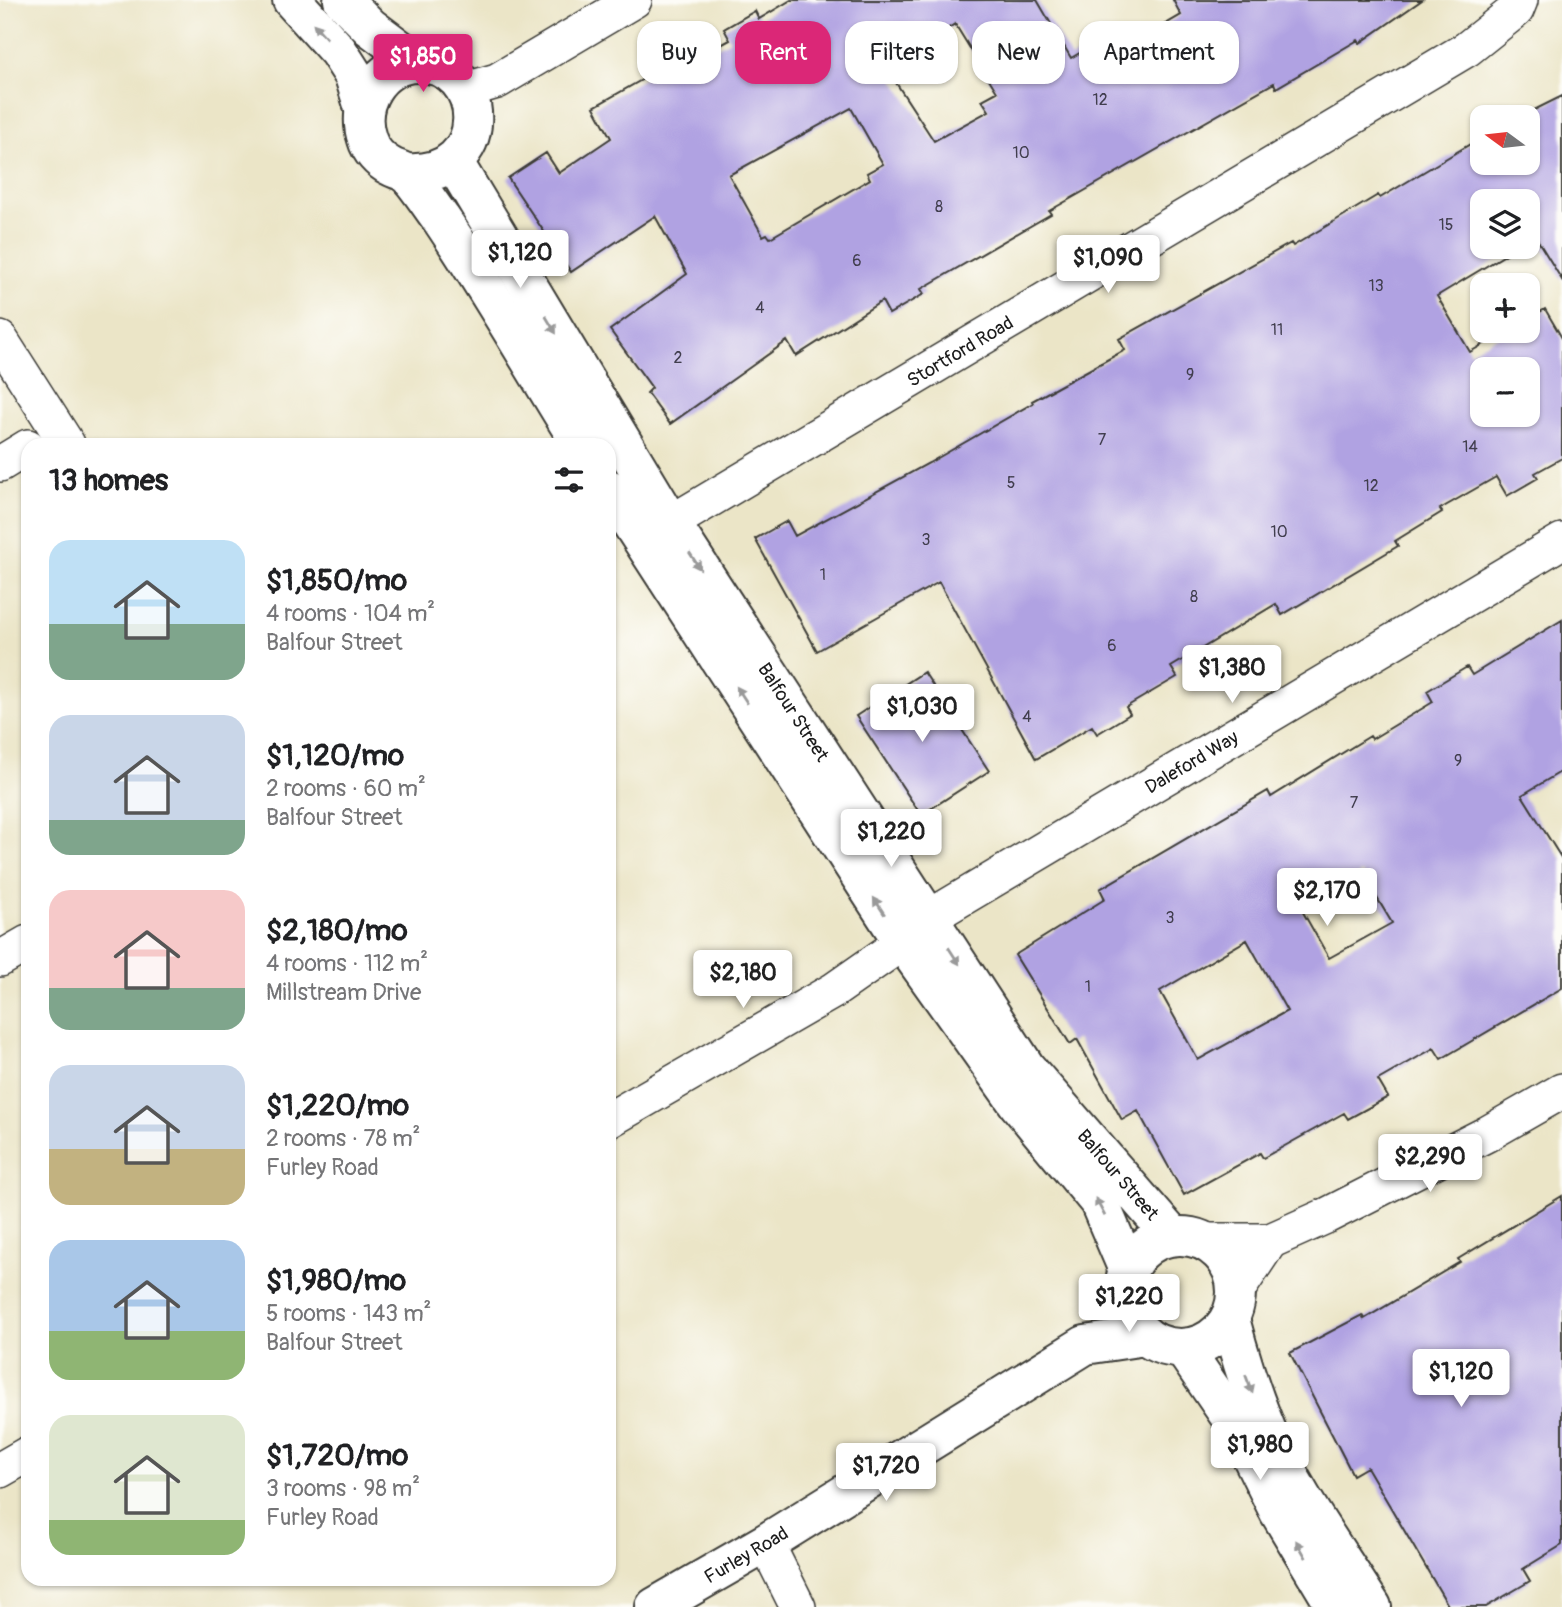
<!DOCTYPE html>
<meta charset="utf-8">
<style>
body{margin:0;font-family:Pangolin,sans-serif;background:#f6f6f6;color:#202124;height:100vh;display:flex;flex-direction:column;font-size:26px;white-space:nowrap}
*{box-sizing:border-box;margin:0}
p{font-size:23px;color:#757577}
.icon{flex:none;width:38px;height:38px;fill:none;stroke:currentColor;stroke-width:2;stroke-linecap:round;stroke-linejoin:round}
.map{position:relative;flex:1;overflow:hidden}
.side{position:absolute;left:21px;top:438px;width:595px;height:1148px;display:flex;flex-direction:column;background:#fff;border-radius:21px;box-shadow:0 2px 5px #0004}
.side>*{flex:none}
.hud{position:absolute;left:637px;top:21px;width:665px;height:63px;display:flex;gap:14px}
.needle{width:46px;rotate:285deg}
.controls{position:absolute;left:1470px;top:105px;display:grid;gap:14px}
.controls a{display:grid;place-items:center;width:70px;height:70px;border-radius:14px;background:#fff;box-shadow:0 2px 5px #0004;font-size:35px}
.price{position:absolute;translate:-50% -60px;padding:0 16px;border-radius:7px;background:#fff;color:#222;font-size:23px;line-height:46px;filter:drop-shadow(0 2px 4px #0008)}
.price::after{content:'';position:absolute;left:50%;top:42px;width:21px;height:16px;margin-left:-10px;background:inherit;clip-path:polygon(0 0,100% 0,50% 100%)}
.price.selected{background:#db2777;color:#fff}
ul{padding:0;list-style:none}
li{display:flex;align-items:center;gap:21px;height:175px;padding:0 28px}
li span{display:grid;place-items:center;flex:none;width:196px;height:140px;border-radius:21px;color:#555}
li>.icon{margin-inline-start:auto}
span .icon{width:84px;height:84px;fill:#fffc;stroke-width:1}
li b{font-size:30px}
h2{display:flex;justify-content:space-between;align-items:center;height:84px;padding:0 28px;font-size:30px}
.chip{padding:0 24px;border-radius:21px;background:#fff;box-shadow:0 2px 5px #0004;font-size:24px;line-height:63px}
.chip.selected{background:#db2777;color:#fff}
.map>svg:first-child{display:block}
.building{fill:#b0a2e2;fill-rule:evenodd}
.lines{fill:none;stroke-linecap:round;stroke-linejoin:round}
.street-casing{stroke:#3b3a36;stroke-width:38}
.secondary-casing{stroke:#3b3a36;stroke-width:42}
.street{stroke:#fff;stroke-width:35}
.secondary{stroke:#fff;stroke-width:38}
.oneway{fill:#999}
.labels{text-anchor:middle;stroke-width:7;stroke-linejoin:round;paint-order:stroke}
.number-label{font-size:16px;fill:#413e4e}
.street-label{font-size:19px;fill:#1c1c1c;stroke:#fdfcf7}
</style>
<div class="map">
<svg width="1562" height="1607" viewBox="0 0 1562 1607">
<rect width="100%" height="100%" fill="#fdfcf7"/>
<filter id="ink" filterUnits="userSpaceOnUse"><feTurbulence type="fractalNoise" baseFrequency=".0143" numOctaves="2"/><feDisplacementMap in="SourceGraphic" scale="14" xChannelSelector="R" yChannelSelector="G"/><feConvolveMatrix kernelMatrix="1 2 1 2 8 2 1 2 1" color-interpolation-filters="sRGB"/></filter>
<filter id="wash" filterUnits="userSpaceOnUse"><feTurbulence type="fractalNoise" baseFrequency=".00686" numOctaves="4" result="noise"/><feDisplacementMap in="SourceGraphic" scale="28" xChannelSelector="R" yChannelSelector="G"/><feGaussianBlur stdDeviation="1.57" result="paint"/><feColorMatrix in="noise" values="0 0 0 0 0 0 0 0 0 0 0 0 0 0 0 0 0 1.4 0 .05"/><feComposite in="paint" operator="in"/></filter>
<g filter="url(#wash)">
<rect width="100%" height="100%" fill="#ebe5c7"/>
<g id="blocks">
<path class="building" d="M791,0H1037L1071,58L1114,33L1123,49L1181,15L1173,0H1422L1360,43L1358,40L1276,88L1274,83L1049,211L1051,214L921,289L924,294L889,314L882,301L796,356L787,341L670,424L647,393L652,388L610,330L687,274L655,216L571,272L508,178L546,153L559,173L611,138L594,107L668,65L672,72L730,40L724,29L755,11L759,19ZM955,24L997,92L982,100L989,111L934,141L891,75L908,64L904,57ZM851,108L883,164L867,173L870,179L770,238L767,234L763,236L729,175Z
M1562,96V280L1535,236L1528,241V201H1482V247H1518L1437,296L1470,352L1507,331H1528V319L1545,309L1562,338V458L1535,473L1538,478L1507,496L1496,477L1440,509L1442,512L1395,541L1398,546L1282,615L1276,604L1171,667L1177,677L1126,707L1130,714L1097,734L1092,726L1036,759L939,582L817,651L755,539L787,521L795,536L929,463L1033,403L1032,401L1125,350L1119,339L1291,243L1293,246L1378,195L1380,198L1482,137V163H1528V117H1520ZM1482,369H1528V415H1482Z
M1562,620V771L1522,795L1562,859V988L1441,1059L1434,1048L1378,1080L1388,1097L1348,1119L1344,1113L1263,1158L1260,1153L1184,1195L1138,1111L1122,1120L1077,1039L1070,1044L1015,955L1105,899L1100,889L1268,791L1271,797L1370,736L1372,739L1433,702L1427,691L1467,667L1472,675ZM1362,873L1392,923L1329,958L1300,907ZM1247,940L1287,1011L1198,1060L1160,991Z
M924,672L989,771L921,815L856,716Z
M1562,1196V1545L1523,1569L1530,1581L1486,1607H1449L1367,1467L1353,1475L1290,1353L1362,1315L1364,1319L1460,1262L1458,1259Z"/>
</g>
</g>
<g filter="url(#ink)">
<use href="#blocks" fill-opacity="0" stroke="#3b3a36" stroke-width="2"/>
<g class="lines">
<defs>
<g id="street">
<path d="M466,90L497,81L634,0"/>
<path d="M0,339L67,444"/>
<path d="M0,464L28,447"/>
<path id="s1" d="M647,537L1467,49L1516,10L1520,0"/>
<path id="s2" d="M930,917L1562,541"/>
<path d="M0,959L28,943"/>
<path d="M609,1120L833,991L903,942"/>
<path d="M1204,1241H1270L1326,1216L1487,1134L1562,1091"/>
<path d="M1236,1292L1270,1241"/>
<path d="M0,1470L28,1454"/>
<path d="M766,1543L798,1607"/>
</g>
<g id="secondary">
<path d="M292,0L338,51L354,76L364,108"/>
<path d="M343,0L370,27L418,63"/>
<path id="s3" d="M453,161L671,523L1026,1068L1172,1236"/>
<path d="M406,173C495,179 490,62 417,63C378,64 355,104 367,139C370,150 380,161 390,166C395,169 401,170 405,173C414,179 433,209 441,219C490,291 535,370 581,444"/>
<path d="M609,489L903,942L1019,1105L1099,1202L1128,1270"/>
<circle cx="1180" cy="1292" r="56"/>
<path d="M1230,1319C1240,1357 1252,1395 1267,1431C1293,1492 1337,1551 1372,1607"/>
<path d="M1183,1348L1237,1427L1279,1512L1336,1607"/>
<path id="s4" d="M655,1607L766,1543L1085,1345L1145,1336"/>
</g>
</defs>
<use href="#street" class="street-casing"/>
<use href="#secondary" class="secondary-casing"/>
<use href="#street" class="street"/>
<use href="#secondary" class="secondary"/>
</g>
<defs><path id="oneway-solid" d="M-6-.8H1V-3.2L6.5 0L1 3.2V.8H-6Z" transform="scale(1.75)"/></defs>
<g class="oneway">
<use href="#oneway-solid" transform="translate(320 31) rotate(-132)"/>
<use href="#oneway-solid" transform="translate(551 325) rotate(59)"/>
<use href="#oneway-solid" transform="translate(695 561) rotate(57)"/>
<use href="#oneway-solid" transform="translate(742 695) rotate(-123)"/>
<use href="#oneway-solid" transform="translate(879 906) rotate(-123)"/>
<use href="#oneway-solid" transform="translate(954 956) rotate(57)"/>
<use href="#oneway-solid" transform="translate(1100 1207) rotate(-118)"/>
<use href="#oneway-solid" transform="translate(1249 1384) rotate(69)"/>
<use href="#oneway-solid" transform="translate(1301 1549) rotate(-120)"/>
</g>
</g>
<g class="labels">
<g class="number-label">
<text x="1100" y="105">12</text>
<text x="1021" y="158">10</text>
<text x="939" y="212">8</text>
<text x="1446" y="230">15</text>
<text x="857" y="266">6</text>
<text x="1376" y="291">13</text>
<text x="760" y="313">4</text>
<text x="1277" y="335">11</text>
<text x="678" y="363">2</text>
<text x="1190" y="380">9</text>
<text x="1102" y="445">7</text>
<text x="1470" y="452">14</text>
<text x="1011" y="488">5</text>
<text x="1371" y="491">12</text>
<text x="1279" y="537">10</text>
<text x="926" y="545">3</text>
<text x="823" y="580">1</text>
<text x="1194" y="602">8</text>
<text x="1112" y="651">6</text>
<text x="1027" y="722">4</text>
<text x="1458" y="766">9</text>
<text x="1354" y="808">7</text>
<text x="1170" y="923">3</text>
<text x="1088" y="992">1</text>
</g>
<g class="street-label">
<text dy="7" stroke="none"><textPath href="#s1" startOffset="364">Stortford Road</textPath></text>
<text dy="7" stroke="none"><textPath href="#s3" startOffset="648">Balfour Street</textPath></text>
<text dy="7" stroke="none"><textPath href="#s2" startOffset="304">Daleford Way</textPath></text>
<text dy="7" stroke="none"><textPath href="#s3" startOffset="1214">Balfour Street</textPath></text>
<text dy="7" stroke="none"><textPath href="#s4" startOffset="105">Furley Road</textPath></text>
</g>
</g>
</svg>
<div class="controls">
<a><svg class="needle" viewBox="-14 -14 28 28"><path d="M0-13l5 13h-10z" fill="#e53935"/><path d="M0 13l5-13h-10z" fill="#757577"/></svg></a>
<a><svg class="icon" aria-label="layers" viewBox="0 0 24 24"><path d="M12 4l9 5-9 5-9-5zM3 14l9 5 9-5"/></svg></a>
<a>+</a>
<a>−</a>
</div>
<b class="price selected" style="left:423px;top:94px">$1,850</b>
<b class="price" style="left:520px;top:290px">$1,120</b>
<b class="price" style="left:1108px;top:295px">$1,090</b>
<b class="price" style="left:1232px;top:705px">$1,380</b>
<b class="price" style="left:922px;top:744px">$1,030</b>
<b class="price" style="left:891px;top:869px">$1,220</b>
<b class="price" style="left:1327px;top:928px">$2,170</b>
<b class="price" style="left:743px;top:1010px">$2,180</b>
<b class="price" style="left:1430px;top:1194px">$2,290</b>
<b class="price" style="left:1129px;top:1334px">$1,220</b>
<b class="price" style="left:1461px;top:1409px">$1,120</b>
<b class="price" style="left:1260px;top:1482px">$1,980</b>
<b class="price" style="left:886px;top:1503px">$1,720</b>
<div class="hud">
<a class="chip">Buy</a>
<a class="chip selected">Rent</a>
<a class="chip">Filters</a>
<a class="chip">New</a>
<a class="chip">Apartment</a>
</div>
<section class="side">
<h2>13 homes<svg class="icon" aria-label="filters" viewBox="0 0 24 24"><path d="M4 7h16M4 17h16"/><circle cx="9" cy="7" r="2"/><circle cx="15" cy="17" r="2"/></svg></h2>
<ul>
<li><span style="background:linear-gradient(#bfe0f5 60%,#7fa58c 0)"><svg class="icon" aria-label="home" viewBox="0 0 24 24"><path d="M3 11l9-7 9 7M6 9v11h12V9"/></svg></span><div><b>$1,850/mo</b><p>4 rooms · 104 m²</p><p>Balfour Street</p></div></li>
<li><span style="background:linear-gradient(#c9d6e8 75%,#7fa58c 0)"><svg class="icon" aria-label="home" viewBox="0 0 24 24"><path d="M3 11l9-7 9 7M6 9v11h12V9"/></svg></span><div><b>$1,120/mo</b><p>2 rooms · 60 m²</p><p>Balfour Street</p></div></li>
<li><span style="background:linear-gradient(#f6c9c9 70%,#7fa58c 0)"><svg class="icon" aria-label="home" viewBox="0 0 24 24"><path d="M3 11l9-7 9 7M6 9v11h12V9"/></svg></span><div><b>$2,180/mo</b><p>4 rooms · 112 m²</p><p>Millstream Drive</p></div></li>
<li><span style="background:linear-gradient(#c9d6e8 60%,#c2b280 0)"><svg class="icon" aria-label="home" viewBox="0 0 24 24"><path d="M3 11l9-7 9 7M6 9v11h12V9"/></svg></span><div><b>$1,220/mo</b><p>2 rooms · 78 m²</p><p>Furley Road</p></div></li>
<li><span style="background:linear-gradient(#a9c7e8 65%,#8fb573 0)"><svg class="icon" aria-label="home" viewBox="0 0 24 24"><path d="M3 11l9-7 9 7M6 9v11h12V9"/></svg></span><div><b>$1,980/mo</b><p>5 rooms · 143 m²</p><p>Balfour Street</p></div></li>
<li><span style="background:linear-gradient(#dfe7d0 75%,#8fb573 0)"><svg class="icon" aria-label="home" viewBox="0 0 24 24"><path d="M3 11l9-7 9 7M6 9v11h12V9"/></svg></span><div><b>$1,720/mo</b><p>3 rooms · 98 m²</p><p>Furley Road</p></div></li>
</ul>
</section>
</div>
